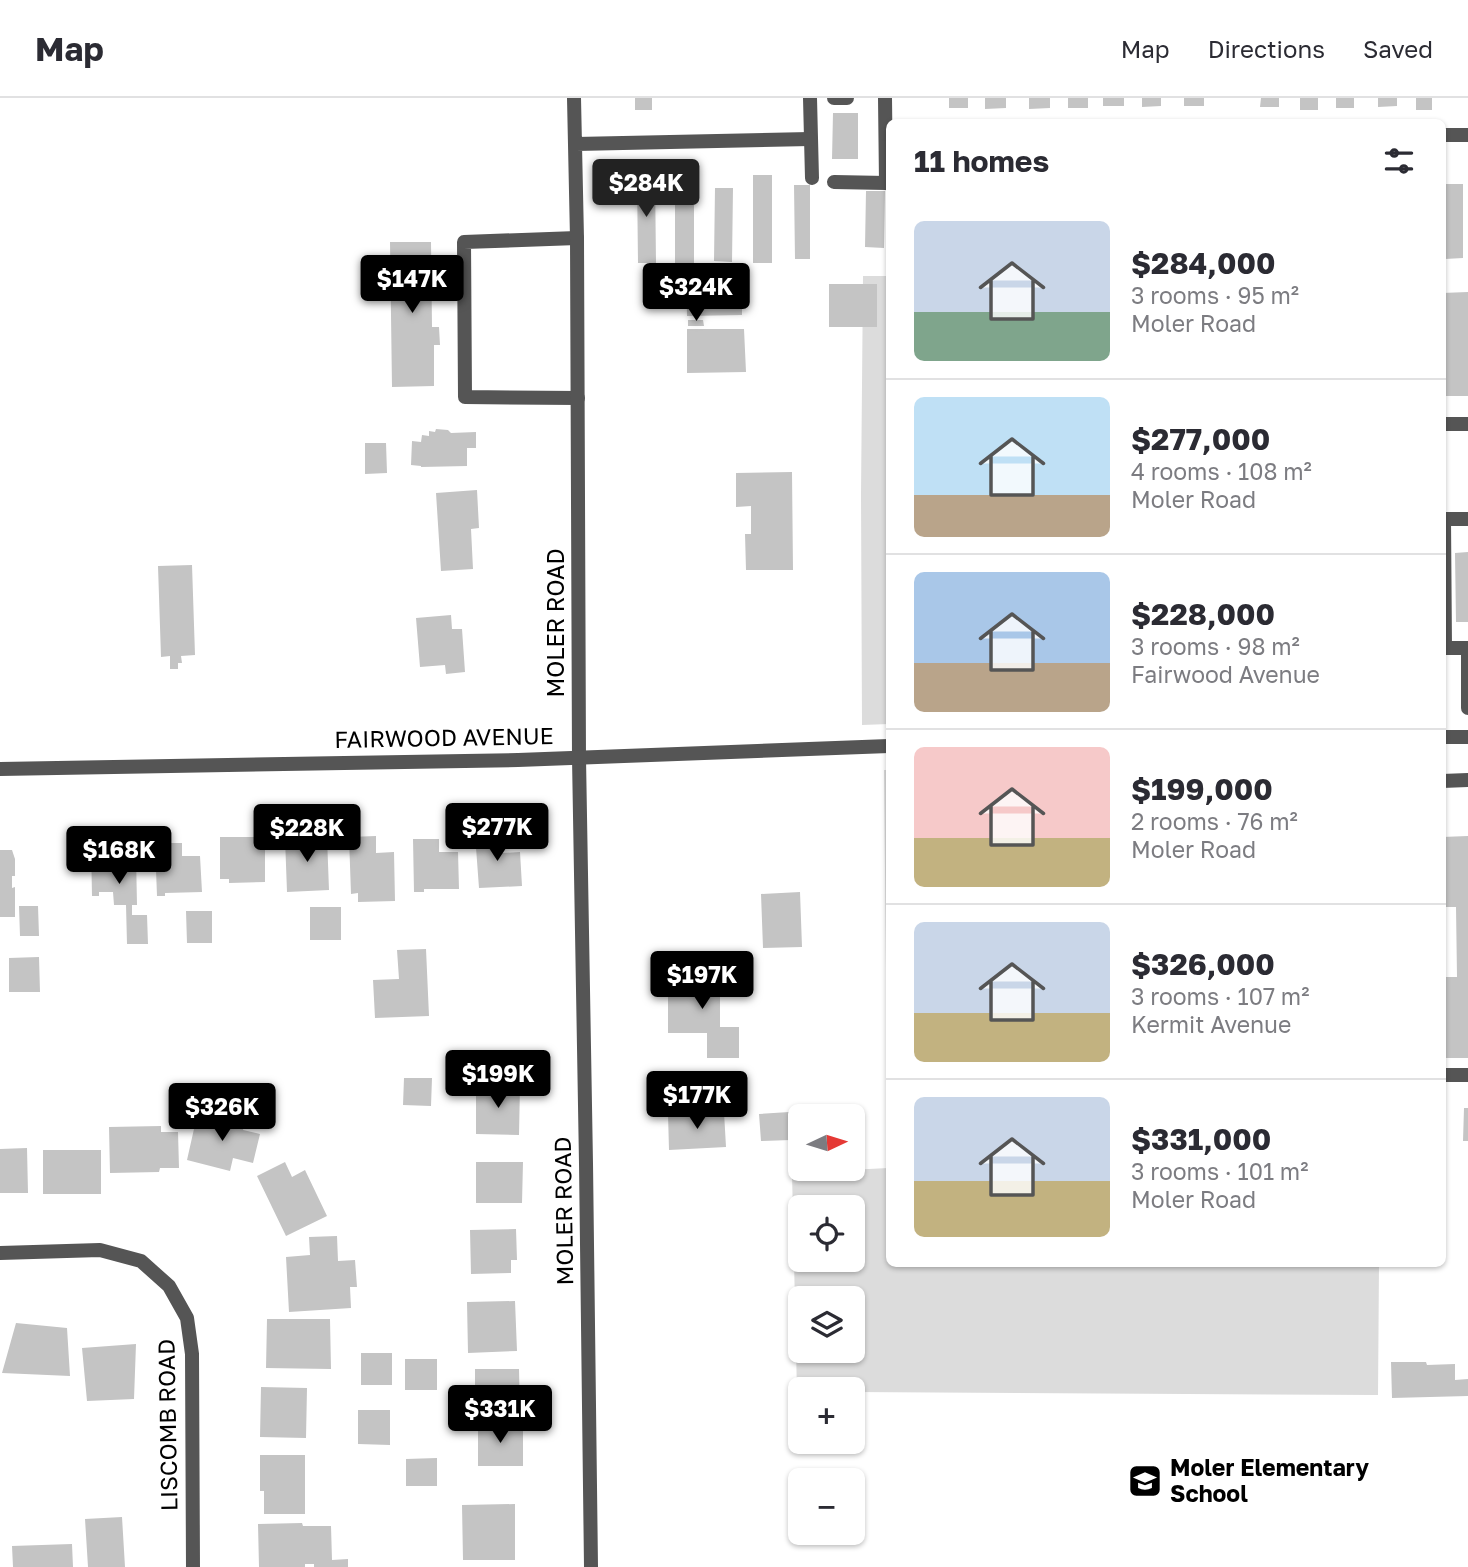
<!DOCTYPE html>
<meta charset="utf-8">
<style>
body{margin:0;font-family:"Golos Text",sans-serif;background:#f2f2f3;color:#2b2b33;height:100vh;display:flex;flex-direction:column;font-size:26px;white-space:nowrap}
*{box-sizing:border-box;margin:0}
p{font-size:23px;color:#7c7c81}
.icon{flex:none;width:38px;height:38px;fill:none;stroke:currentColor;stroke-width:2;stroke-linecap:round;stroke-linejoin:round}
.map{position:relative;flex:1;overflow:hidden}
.panel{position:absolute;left:886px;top:21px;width:560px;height:1148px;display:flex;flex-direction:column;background:#fff;border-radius:10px;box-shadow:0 2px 5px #0004}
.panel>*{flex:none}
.needle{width:46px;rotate:86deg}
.fabs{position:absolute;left:788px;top:1006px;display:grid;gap:14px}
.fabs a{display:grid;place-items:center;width:77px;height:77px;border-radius:10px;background:#fff;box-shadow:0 2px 5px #0004;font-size:35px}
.price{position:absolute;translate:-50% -60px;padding:0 16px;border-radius:7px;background:#000;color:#fff;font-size:23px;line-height:46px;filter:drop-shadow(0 2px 4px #0008)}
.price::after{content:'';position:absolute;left:50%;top:42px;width:21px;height:16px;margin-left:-10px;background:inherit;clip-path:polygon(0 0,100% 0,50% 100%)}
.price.active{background:#222;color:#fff}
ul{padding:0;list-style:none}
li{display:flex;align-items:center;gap:21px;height:175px;padding:0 28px}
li+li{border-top:2px solid #e1e1e2}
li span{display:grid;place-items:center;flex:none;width:196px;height:140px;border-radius:10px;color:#555}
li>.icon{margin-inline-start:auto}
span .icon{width:84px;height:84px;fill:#fffc;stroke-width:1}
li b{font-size:30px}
h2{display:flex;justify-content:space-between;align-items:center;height:84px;padding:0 28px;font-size:30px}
header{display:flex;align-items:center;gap:42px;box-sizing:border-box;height:98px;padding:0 35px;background:#fff;border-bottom:2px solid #e1e1e2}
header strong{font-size:33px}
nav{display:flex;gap:38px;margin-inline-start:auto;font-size:24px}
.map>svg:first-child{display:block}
.green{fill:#dcdcdc;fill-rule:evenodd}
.building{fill:#c4c4c4}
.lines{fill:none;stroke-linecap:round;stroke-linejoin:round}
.service{stroke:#555;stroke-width:14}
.minor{stroke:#555;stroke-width:14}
.tertiary{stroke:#555;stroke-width:14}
.labels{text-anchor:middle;stroke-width:5;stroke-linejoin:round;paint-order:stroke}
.street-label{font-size:23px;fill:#000;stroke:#fff}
.poi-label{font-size:23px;font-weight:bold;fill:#000;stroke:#fff;text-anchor:start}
</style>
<header>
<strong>Map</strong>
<nav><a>Map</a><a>Directions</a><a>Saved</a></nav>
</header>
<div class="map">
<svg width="1468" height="1469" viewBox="0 0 1468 1469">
<rect width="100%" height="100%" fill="#fff"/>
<path class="green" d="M863,178H889V626L862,627L861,396Z
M884,672H889V1166H1379L1378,1297L852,1294V1292H800V1295H797L792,1075L888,1070ZM800,1110H852V1162H800ZM852,1200V1253H800V1200Z"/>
<path class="building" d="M635,0H652V12H635Z
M949,0H968V10H949Z
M985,0H1006V10L985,11Z
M1029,0H1050V10L1029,11Z
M1068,0H1088V10H1068Z
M1103,0H1124V8H1103Z
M1142,0H1161V8L1142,9Z
M1184,0H1204V8H1184Z
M1261,0H1279V9H1260Z
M1300,0H1318V12H1300Z
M1336,0H1354V10H1336Z
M1378,0H1397V8L1378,9Z
M1416,0H1432V12H1416Z
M833,15H858V61H832Z
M637,77H655L656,165H638Z
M753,77H772V165H753Z
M675,80H694V165H675Z
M1445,86H1463V160L1445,161Z
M794,87H810V161H795Z
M715,90H733L732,164L714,163Z
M866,93H885L884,150L865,149Z
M390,144H431L432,229H439L440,247H434V288L392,289Z
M748,173V201L742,209V217L687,218L686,174Z
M829,186H877V229H829Z
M1468,194V298H1442V195Z
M688,222H703L704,228H688Z
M687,231H744L746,274L687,275Z
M436,331L448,332L451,335L476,334V350H467V368L421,369V368L411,367L412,343L421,344L422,337L429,338V333L435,334Z
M365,345H386L387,375L365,376Z
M792,374L793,472H746L745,436H751V408L736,409V375Z
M477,392L479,430L471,431L473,471L441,473L436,395Z
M1468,454V524H1456L1455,455Z
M192,467L195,557L181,558L182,565H178V571H170V558L161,559L158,468Z
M451,517L452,531H462L465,574L446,576L445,567L420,569L416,520Z
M501,735L502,755L520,754L522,788L479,790L475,736Z
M376,738V755L394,754L395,803L358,804V795L351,796L349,739Z
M1468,738V960H1442V879H1457L1456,809H1442V739Z
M220,739H265V784L229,785V781H220Z
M327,739L329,792L287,794L285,740Z
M413,741H439V754H458L459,791H424V794H414Z
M118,745V757H136L137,807H132V817H147L148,846H127L126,807H114L113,794H99V798H92L91,746Z
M155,745H182V758H200L202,794L165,795V798H157Z
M0,752H12L15,761V778H12V790L15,789V819H0Z
M800,794L802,849L763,850L761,796Z
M19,808H38L39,838H20Z
M310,809H341V842H310Z
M186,813H212V845H187Z
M426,851L429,918L375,920L373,882L399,881L397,852Z
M39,859L40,894H9V860Z
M668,874H727V897H720V929H739V960H707V935H668Z
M404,980H432L431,1008L403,1007Z
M476,988H520L519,1037L476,1036Z
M1464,1010H1468V1043H1463Z
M724,1014L726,1049L669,1052L668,1016Z
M789,1014L791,1042L761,1043L759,1016Z
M218,1016L245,1023L243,1032L260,1036L253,1065L233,1060L230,1073L187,1062L196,1022L215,1027Z
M161,1028V1034H178L179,1070H160L159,1074L110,1075L109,1029Z
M27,1050L28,1095H0V1051Z
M43,1052H101V1096H43Z
M285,1064L292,1079L305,1072L327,1118L286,1138L257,1078Z
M476,1064H523L522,1105H476Z
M516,1131L517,1162H511V1175L471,1176L470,1132Z
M337,1138L338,1163L355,1162L357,1189H350L351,1210L289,1214L286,1159L310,1157L309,1139Z
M515,1203L517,1253L468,1255L467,1204Z
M267,1221H330L331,1271L266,1270Z
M16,1225L67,1230L70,1278L2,1275Z
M136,1246L134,1301L87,1303L82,1250Z
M361,1255H392V1287H361Z
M405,1261H437V1292H405Z
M1391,1264H1426L1427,1267L1455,1266V1282L1468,1281V1298L1392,1300Z
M475,1271H519L520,1316H475Z
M261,1289L307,1290L306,1340L260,1339Z
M358,1312H390V1347L358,1346Z
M478,1326L523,1327V1368H478Z
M260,1357H305V1416H264V1393H260Z
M437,1360V1388H406V1361Z
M515,1406V1462H463L462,1407Z
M122,1419L125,1469H88L85,1421Z
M302,1425L303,1428H331L332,1462L348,1461V1469H314V1466H305V1469H259L258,1426Z
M72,1446L73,1469H13L12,1448Z"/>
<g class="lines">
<path class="service" d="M810,0L812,80
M834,0H847
M834,84L886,85L885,0
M577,140L464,144L465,299L578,300
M1442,326H1468
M1468,550H1445L1444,421H1468
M1468,550V610
M1442,683L1468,682
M1442,977H1468"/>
<path class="minor" d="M574,0L577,140L579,660L586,1065L591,1469
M886,36H889
M1442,37H1468
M576,46L810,41
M0,1155L100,1152L141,1163L169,1188L187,1220L192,1256L193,1469"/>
<path class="tertiary" d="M1442,639H1468
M0,671L518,662L889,648"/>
</g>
<defs>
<symbol id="school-square" viewBox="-11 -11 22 22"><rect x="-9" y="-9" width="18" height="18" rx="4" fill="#000" stroke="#fff"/><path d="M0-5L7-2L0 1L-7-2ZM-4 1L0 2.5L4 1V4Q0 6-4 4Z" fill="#fff"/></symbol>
</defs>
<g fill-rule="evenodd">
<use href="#school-square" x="1126" y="1364" width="38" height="38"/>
</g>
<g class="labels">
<g class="street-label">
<text transform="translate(556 525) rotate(-90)" y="8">MOLER ROAD</text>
<text transform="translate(444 640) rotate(-1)" y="8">FAIRWOOD AVENUE</text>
<text transform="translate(564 1113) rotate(-91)" y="8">MOLER ROAD</text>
<text transform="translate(168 1327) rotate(-91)" y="8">LISCOMB ROAD</text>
</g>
<g class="poi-label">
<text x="1170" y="1378">Moler Elementary<tspan x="1170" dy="26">School</tspan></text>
</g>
</g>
</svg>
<div class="fabs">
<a><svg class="needle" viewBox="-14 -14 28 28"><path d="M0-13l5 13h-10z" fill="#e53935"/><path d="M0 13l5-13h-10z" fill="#7c7c81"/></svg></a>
<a><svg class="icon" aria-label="locate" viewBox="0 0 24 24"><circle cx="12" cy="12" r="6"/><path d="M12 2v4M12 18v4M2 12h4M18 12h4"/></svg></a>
<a><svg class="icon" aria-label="layers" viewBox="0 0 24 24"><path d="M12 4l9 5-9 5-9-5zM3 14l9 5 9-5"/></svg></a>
<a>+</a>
<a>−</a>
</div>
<b class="price active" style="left:646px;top:121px">$284K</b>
<b class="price" style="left:412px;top:217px">$147K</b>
<b class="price" style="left:696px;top:225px">$324K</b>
<b class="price" style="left:497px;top:765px">$277K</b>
<b class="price" style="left:307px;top:766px">$228K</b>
<b class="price" style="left:119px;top:788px">$168K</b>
<b class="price" style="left:702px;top:913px">$197K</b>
<b class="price" style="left:498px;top:1012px">$199K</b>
<b class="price" style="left:697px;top:1033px">$177K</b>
<b class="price" style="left:222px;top:1045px">$326K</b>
<b class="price" style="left:500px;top:1347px">$331K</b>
<section class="panel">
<h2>11 homes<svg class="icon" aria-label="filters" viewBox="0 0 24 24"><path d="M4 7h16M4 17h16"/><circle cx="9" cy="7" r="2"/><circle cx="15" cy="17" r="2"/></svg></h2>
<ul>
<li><span style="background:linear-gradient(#c9d6e8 65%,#7fa58c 0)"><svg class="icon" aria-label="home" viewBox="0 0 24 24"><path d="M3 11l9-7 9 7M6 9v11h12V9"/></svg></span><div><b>$284,000</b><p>3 rooms · 95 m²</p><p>Moler Road</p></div></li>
<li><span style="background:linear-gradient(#bfe0f5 70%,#b9a48a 0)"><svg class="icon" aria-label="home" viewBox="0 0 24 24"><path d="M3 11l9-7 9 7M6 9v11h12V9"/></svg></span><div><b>$277,000</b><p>4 rooms · 108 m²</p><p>Moler Road</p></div></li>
<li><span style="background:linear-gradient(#a9c7e8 65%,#b9a48a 0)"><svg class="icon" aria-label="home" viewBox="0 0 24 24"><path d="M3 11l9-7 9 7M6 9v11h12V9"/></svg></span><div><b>$228,000</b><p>3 rooms · 98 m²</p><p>Fairwood Avenue</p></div></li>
<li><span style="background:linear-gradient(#f6c9c9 65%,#c2b280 0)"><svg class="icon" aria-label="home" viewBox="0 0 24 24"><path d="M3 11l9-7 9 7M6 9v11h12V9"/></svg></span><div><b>$199,000</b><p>2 rooms · 76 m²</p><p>Moler Road</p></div></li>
<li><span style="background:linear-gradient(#c9d6e8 65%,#c2b280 0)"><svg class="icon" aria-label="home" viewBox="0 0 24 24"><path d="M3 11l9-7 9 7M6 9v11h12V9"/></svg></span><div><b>$326,000</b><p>3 rooms · 107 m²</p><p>Kermit Avenue</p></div></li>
<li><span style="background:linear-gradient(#c9d6e8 60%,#c2b280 0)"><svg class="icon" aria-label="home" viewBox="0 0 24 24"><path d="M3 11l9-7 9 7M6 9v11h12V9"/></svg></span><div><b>$331,000</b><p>3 rooms · 101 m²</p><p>Moler Road</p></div></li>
</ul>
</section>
</div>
